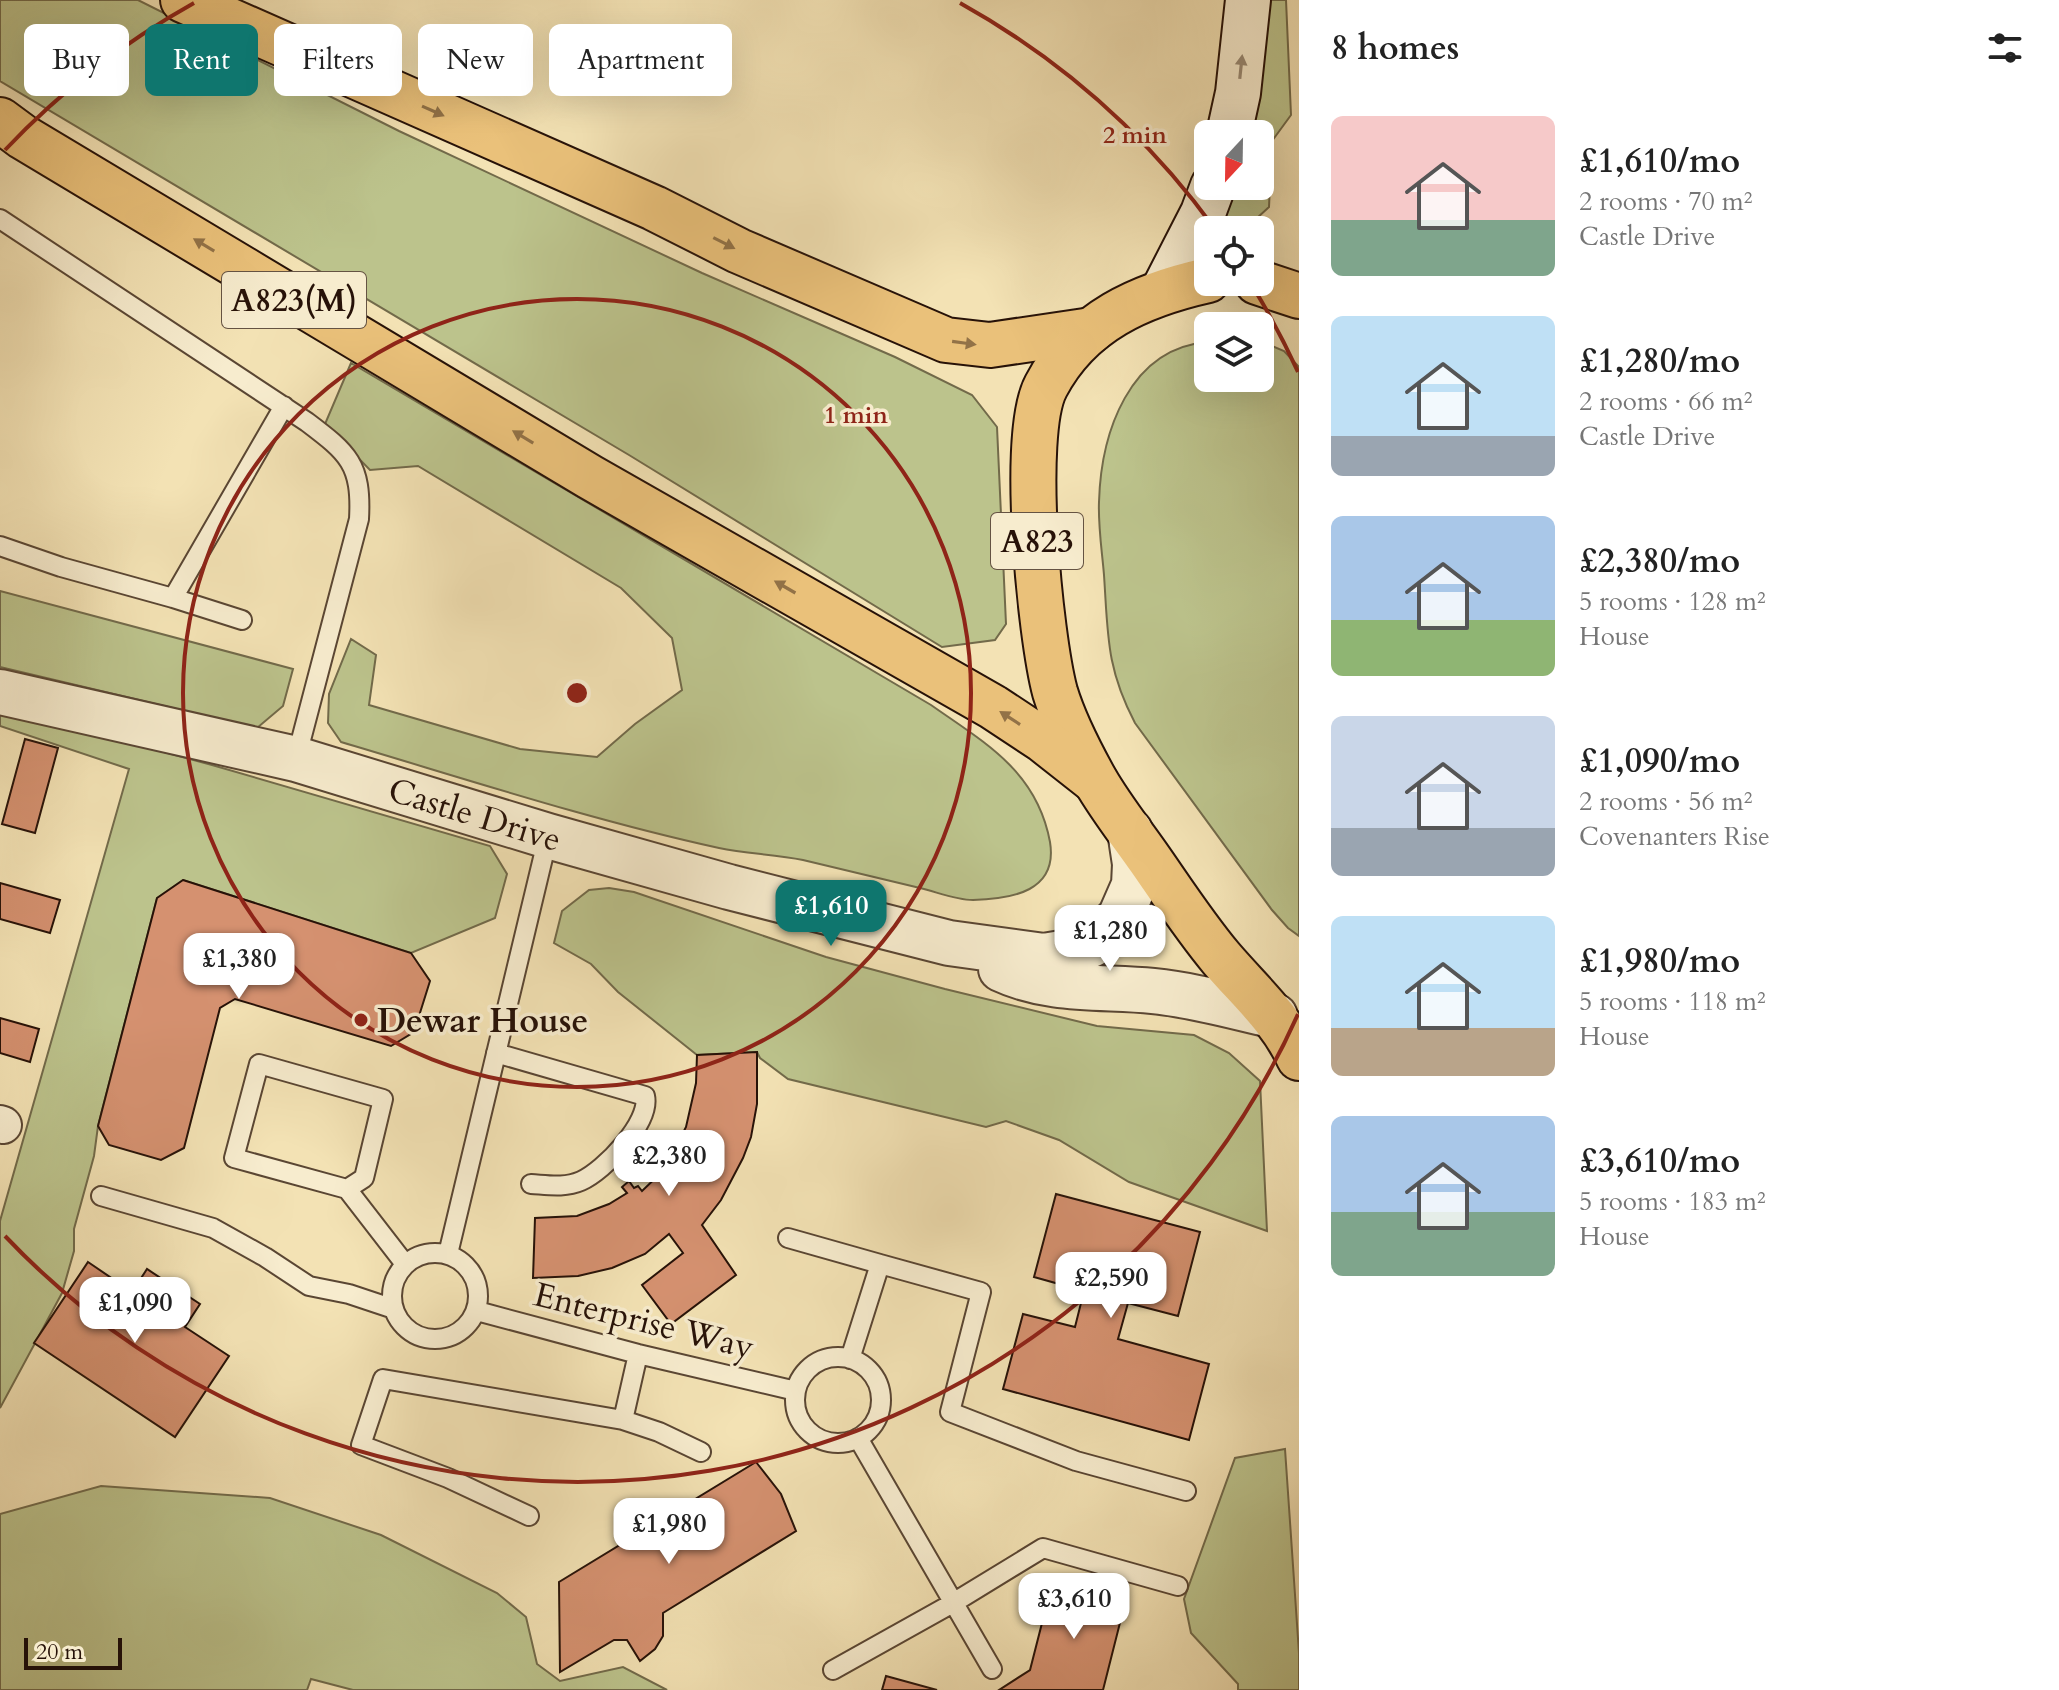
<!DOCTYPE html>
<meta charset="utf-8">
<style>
body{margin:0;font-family:Cardo,serif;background:#f6f6f6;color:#222;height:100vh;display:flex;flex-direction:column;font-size:30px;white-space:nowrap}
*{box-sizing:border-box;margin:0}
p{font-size:26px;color:#767676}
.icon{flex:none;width:44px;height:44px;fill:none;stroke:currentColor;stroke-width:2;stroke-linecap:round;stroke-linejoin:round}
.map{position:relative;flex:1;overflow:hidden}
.sheet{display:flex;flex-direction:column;background:#fff;width:760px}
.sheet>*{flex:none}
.hud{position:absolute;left:24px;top:24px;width:760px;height:72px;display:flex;gap:16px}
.needle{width:52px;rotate:202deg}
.fabs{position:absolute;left:1194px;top:120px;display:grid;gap:16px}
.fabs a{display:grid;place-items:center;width:80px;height:80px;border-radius:12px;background:#fff;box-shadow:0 8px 32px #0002;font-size:40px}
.scale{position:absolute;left:24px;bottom:20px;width:98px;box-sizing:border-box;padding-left:8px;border:4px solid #271208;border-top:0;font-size:22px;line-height:28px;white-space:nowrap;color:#271208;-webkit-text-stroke:6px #f7ecce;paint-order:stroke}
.price{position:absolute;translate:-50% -68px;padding:0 18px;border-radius:16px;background:#fff;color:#222;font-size:26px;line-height:52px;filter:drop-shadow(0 2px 4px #0008)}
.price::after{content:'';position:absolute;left:50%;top:48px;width:24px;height:18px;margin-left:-12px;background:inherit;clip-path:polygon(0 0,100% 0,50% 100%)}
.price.current{background:#0f766e;color:#fff}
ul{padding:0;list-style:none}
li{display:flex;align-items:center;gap:24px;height:200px;padding:0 32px}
li span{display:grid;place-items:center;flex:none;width:224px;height:160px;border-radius:12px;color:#555}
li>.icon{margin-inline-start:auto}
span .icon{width:96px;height:96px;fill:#fffc;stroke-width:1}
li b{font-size:34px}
h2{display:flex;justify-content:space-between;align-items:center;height:96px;padding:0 32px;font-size:34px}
.chip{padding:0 28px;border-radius:12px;background:#fff;box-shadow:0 8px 32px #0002;font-size:28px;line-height:72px}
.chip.current{background:#0f766e;color:#fff}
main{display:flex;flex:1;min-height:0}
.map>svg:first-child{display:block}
.green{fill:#bcc38c;stroke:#726a4a;stroke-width:2}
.building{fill:#d59170;stroke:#271208;stroke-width:2}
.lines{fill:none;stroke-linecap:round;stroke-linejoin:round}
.service-casing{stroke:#5a4633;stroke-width:22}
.minor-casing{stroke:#5a4633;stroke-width:40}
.tertiary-casing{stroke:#5a4633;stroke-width:48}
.secondary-casing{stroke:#271208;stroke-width:48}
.primary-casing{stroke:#271208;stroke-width:48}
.motorway-casing{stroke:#271208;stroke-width:48}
.service{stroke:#f7ecce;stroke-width:18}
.minor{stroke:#f7ecce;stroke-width:36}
.tertiary{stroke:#f7ecce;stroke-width:44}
.secondary{stroke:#f7ecce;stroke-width:44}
.primary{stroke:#eac17a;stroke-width:44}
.motorway{stroke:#eac17a;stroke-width:44}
.oneway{fill:#998a75}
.oneway2{fill:#927247}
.ring{fill:none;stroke:#8f2418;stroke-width:4}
.poi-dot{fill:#8f2418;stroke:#f7ecce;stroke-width:3}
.labels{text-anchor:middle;stroke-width:7;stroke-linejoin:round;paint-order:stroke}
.shield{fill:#f7ecce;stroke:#655343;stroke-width:2}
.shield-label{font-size:32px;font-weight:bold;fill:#271208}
.street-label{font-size:34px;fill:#271208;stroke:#f7ecce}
.poi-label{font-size:34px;font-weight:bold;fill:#271208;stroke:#f7ecce;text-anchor:start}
.centre{fill:#8f2418;stroke:#f7ecce;stroke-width:4}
.ring-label{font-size:24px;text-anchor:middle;font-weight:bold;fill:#8f2418;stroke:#f7ecce;stroke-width:7;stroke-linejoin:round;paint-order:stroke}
</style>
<main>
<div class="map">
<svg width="1299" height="1690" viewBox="0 0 1299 1690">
<rect width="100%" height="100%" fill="#f3e2b4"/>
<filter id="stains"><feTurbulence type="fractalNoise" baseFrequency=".0025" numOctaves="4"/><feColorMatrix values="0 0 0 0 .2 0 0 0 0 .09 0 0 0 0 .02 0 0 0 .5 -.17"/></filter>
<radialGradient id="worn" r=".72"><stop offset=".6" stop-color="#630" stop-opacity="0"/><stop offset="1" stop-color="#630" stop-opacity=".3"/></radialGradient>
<path class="green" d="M0,0H138L399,131L702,273L895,357L972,395L997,427L1006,624L995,640L942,647L629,455L0,81Z
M1266,0H1286L1291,115L1272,141L1269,207L1244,230H1208L1231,186H1260V134H1246Z
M1260,341L1284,351L1299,367V936L1288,928L1272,910L1135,723C1106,668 1108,634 1104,575C1102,551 1098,526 1099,502C1101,433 1129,348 1208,342V378H1260Z
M351,363L931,705C985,743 1037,771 1050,842C1058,891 1013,899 973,900C956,900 937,892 920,888C881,879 842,869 803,860C775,854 746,854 719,848C591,820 466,779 341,742L328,723L329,694L351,639L376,655L369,705L520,749L597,757L635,724L682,690L672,638L621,588L418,466L370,470L325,424Z
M0,591L293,669L283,706L257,728L0,667Z
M0,708L212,765L490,846L507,874L495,918L411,953L183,880L157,898L98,1126L94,1156L74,1229V1251L62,1293L0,1408V1221L129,769L0,726Z
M609,888L634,892L826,957L945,989L1097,1026L1194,1035L1229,1053L1260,1081L1267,1231L1129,1182L1059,1140L1006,1121L986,1127L788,1079L760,1058L757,1052L697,1055L618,992L591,964L554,943L562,911L589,890Z
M1285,1449L1299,1653V1690H1238V1684L1191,1633L1184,1599L1235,1458Z
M101,1486L270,1498L381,1535L497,1593L526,1617L537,1664L560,1681L623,1667L667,1690H353L311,1679L307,1690H0V1514Z"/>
<path class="building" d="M25,739L58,748L35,833L2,824Z
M183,880L411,953L430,981L414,1032L391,1046L235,999L220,1008L184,1148L161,1160L109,1145L98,1126L157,898Z
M0,883L60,900L50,933L0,919Z
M0,1018L39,1029L30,1062L0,1053Z
M757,1052V1104L751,1137L743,1158L721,1200L702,1225L736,1275L671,1324L642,1285L683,1253L669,1234L645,1254L612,1268L578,1276L533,1278L535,1218L577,1216L609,1204L627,1193L622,1187L629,1181L634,1188L638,1186L642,1191L664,1170L686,1127L696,1083L697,1055Z
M1056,1194L1200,1232L1178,1316L1128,1303L1118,1339L1209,1364L1189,1440L1003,1389L1023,1314L1075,1327L1084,1291L1034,1277Z
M88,1262L132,1292L147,1269L200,1304L185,1327L229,1356L175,1437L34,1343Z
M756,1462L781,1494L796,1531L663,1613V1636L655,1649L640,1661L627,1640H614L560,1672L559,1582Z
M1053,1580L1126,1599L1103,1690H999L1030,1670Z
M886,1676L937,1690H882Z"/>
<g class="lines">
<defs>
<path id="service" d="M0,219L307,422C348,453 362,464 359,519L296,759
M0,546L61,567L173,598L284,406
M173,598L242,620
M496,1053L645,1096C651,1122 604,1171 581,1181C565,1188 548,1185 531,1184
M347,1189L364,1178L383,1099L259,1064L234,1158L347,1189L405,1264
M101,1196L213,1228L265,1257L309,1286L349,1294L394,1309
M788,1238L880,1264
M392 1296a43 43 0 1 1 86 0a43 43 0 1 1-86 0Z
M448,1254L548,837
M477,1311L638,1354L796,1391
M795 1400a43 43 0 1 1 86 0a43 43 0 1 1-86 0Z
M850,1359L880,1264L981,1292L950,1412L1076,1461L1186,1491
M623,1420L638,1354
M858,1438L992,1669
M529,1516L448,1478L361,1445L383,1379L623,1420L659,1432L701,1452
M833,1670L953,1603L1043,1548L1178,1586"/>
<path id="minor" d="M0,1124L3,1125"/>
<path id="tertiary" d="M0,692L296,759L548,836L729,887L949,943L1044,956L1080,950L1093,944L1120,917L1134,885L1135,864L1130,831
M1001,969C1050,992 1102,986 1153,991C1194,995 1235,1007 1275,1016"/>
<path id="secondary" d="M1229,134L1238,93L1248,0
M1163,291L1203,213L1213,186"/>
<path id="primary" d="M1208,280C1141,295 1080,321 1046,386C1020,434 1040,636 1055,692C1064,722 1080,753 1095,780C1111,808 1132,834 1150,860C1173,893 1195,927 1221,958C1249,991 1281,1018 1299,1058
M1257,282L1299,296"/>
<path id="motorway" d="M183,0L654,208L739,251L946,340L990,345L1092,330
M0,120L23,137L590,477L993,707L1043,740L1095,781"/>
</defs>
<use href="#service" class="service-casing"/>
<use href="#minor" class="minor-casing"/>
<use href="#tertiary" class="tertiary-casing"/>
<use href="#secondary" class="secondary-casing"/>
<use href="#primary" class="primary-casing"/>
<use href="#motorway" class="motorway-casing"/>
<use href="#service" class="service"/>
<use href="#minor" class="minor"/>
<use href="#tertiary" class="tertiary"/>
<use href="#secondary" class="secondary"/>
<use href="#primary" class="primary"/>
<use href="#motorway" class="motorway"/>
</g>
<defs><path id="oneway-solid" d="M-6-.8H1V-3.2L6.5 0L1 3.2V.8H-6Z" transform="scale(2)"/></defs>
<use class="oneway" href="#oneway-solid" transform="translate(1241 67) rotate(-84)"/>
<g class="oneway2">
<use href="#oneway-solid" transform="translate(433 111) rotate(24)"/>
<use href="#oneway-solid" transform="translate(724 243) rotate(27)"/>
<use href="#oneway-solid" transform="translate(204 245) rotate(-149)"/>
<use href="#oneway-solid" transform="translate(964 343) rotate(8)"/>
<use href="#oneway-solid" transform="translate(523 437) rotate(-149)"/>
<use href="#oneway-solid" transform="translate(785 587) rotate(-150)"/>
<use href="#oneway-solid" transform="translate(1010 718) rotate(-147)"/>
</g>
<g class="ring">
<circle cx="577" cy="693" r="394"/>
<path d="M1298 1014A789 789 0 0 1 5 1236M5 150A789 789 0 0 1 194 3M960 3A789 789 0 0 1 1215 229M1253 287A789 789 0 0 1 1298 372"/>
</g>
<circle class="poi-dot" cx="361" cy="1020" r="8"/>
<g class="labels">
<g class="shield">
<rect x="222" y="272" width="144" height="56" rx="6"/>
<rect x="991" y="513" width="92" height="56" rx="6"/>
</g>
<g class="shield-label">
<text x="294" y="311">A823(M)</text>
<text x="1037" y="552">A823</text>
</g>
<g class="street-label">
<text transform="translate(475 814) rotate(17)" y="12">Castle Drive</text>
<text transform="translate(644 1320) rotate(14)" y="12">Enterprise Way</text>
</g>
<g class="poi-label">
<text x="377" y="1032">Dewar House</text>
</g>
</g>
<circle cx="577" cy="693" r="12" class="centre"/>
<g class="ring-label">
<text x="1135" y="143">2 min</text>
<text x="856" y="423">1 min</text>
</g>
<rect width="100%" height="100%" filter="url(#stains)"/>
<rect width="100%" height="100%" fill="url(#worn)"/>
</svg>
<div class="fabs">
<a><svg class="needle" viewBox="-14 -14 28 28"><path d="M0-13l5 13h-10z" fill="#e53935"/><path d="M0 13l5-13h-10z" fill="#767676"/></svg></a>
<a><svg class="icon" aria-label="locate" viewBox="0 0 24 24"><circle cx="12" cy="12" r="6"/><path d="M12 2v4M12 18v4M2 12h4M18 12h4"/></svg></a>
<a><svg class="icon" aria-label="layers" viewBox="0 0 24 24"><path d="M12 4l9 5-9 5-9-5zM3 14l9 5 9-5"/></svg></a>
</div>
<div class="scale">20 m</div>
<b class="price current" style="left:831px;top:948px">£1,610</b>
<b class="price" style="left:1110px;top:973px">£1,280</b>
<b class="price" style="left:239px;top:1001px">£1,380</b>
<b class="price" style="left:669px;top:1198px">£2,380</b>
<b class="price" style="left:1111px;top:1320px">£2,590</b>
<b class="price" style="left:135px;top:1345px">£1,090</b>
<b class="price" style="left:669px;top:1566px">£1,980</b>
<b class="price" style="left:1074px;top:1641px">£3,610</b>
<div class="hud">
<a class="chip">Buy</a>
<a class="chip current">Rent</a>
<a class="chip">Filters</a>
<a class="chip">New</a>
<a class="chip">Apartment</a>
</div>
</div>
<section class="sheet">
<h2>8 homes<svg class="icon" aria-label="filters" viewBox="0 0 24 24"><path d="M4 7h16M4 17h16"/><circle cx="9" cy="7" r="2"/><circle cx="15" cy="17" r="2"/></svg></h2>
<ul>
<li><span style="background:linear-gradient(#f6c9c9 65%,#7fa58c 0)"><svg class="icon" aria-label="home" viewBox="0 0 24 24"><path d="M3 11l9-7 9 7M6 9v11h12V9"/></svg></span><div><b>£1,610/mo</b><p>2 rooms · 70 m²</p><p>Castle Drive</p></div></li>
<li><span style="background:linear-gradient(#bfe0f5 75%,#9aa5b1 0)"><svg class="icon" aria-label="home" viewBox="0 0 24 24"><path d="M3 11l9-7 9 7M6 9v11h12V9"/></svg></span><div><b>£1,280/mo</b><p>2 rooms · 66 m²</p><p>Castle Drive</p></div></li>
<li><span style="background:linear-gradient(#a9c7e8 65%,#8fb573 0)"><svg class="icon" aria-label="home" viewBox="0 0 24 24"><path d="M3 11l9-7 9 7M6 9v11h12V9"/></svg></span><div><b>£2,380/mo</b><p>5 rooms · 128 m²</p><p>House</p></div></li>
<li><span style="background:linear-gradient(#c9d6e8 70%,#9aa5b1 0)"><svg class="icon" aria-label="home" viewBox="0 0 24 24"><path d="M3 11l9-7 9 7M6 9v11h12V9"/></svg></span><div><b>£1,090/mo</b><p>2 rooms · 56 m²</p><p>Covenanters Rise</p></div></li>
<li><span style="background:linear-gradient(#bfe0f5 70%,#b9a48a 0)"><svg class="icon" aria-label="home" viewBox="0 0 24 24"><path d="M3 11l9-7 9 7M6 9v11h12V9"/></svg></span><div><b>£1,980/mo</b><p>5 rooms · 118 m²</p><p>House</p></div></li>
<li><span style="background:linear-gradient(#a9c7e8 60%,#7fa58c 0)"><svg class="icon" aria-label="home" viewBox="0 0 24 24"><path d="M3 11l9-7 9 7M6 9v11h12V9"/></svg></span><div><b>£3,610/mo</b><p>5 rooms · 183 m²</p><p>House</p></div></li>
</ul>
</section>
</main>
